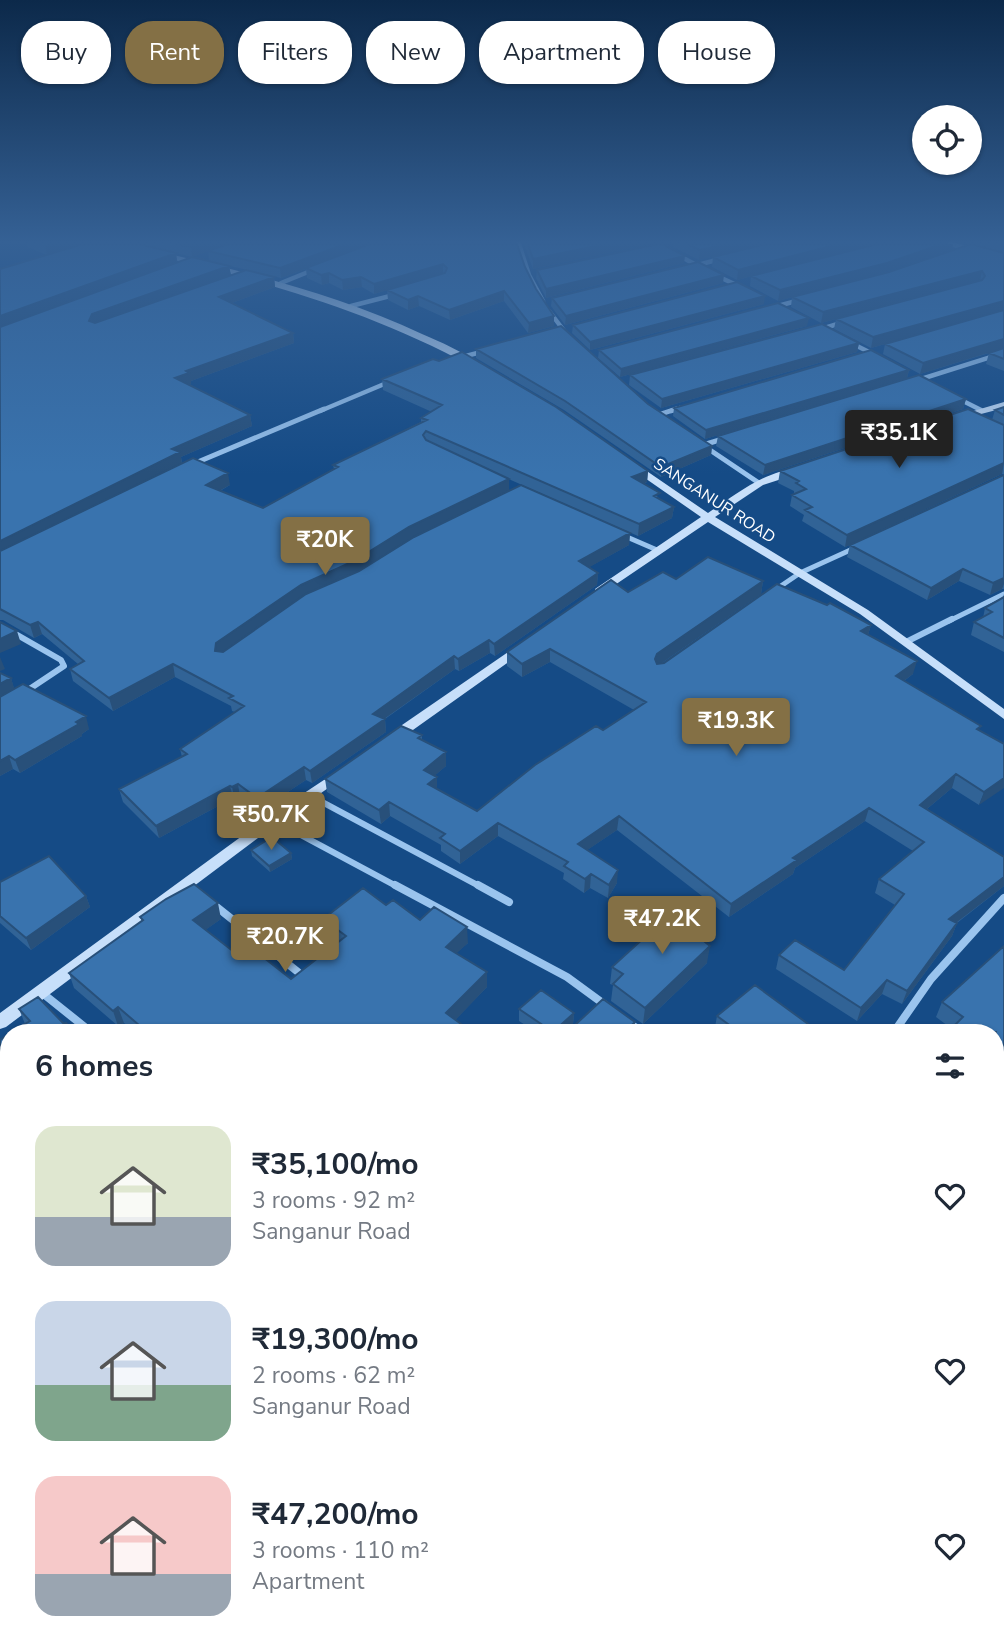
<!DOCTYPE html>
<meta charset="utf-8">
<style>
body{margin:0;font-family:"Nunito Sans",sans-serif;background:#f2f2f3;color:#1f2937;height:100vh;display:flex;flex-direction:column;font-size:26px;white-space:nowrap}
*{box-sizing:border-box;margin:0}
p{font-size:23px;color:#747a83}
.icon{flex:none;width:38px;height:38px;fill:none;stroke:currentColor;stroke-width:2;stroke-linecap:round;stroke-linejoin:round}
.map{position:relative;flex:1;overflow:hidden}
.panel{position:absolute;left:0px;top:1024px;width:1004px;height:625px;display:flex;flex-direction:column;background:#fff;border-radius:28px 28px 0 0;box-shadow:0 2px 5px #0004}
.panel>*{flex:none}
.top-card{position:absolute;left:21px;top:21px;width:962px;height:63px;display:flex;gap:14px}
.tools{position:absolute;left:912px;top:105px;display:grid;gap:14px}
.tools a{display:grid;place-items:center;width:70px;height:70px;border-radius:50%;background:#fff;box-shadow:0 2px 5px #0004;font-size:35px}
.price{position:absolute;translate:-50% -60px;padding:0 16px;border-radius:7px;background:#847045;color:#fff;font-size:23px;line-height:46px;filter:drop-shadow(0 2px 4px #0008)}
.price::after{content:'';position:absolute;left:50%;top:42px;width:21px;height:16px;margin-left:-10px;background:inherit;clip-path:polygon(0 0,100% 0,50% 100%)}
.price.active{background:#222;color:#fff}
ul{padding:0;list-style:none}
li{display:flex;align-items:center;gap:21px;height:175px;padding:0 35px}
li span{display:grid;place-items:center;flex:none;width:196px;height:140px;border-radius:21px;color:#555}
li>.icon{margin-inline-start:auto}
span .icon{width:84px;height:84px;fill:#fffc;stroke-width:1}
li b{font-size:30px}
h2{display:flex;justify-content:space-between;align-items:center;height:84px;padding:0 35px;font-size:30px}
.pill{padding:0 24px;border-radius:28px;background:#fff;box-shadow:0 2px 5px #0004;font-size:24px;line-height:63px}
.pill.active{background:#847045;color:#fff}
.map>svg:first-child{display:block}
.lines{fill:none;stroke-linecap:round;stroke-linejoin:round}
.street-far4{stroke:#9ac4ee;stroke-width:4.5}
.street-far3{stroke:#9ac4ee;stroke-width:5}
.street-far2{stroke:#9ac4ee;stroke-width:6}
.street-far1{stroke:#9ac4ee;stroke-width:8}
.street{stroke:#9ac4ee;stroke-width:10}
.secondary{fill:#c7dffa;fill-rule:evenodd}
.wall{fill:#316396;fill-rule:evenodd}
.shaded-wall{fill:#28507a}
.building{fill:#3973ae;stroke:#28507a;stroke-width:2}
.labels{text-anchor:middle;stroke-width:5;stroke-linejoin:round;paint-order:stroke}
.far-street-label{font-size:16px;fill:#fff;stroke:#154b86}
</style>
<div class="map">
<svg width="1004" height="1647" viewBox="0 0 1004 1647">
<rect width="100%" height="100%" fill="#154b86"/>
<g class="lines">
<path class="street-far4" d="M519,244L529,275L543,301
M950,244L970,249
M676,254L700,267
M694,266L720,259
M717,276L741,287
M281,283L313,270
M351,306L394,295
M774,307L800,300
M549,311L565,332
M818,330L844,322
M851,343L875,355
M462,357L485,351
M918,380L1004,353
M957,398L981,410
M320,411L389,382
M671,411L680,408"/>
<path class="street-far3" d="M661,414L676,409
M703,445L726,438
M704,446L759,483
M193,464L324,409
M620,534L657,550
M775,590L800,573L857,547
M949,621L1004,594"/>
<path class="street-far2" d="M0,625L61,660L64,666L25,692
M906,642L952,619
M309,795L481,887
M273,820L398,887"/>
<path class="street-far1" d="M395,885L567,977L608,1007
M478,885L509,902
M213,904L298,972
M41,992L91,1032
M629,1023L642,1032
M894,1032L931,979L1004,898"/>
<path class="street" d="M996,1260L1004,1264
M0,1397L9,1407
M996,1512L1004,1496
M186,1640L192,1647
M927,1647L931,1640"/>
<path class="secondary" d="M161,252C250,273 339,295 422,334C440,342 463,351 478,364L471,366C372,312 267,282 158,256V252Z
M1004,402V408L958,420L953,417Z
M629,463H635L708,513C732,497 770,467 800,469V473L763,485L715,517L868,610L1004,709V719L860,614L708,522L603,593H595V589L701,517L629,467Z
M520,644L524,645L526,648L524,651L396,742H386L384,739L386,736Z
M339,770L346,774L344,777L278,823L6,1027L0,1029V1013L268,817Z"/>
</g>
<path class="wall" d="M27,244H517L525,267L554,326L528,333L504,301L450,320L419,306L408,310L388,300L387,290L374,294L362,287L343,290L329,283L322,285L307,278L306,269L281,278L209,261L208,251L192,257L229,266L231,275L274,277L275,287L232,303L293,333L294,343L191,381V384L189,385L250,415L252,426L181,457L182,463L230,485L220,491L263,508L334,469L333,465L421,422V418L432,412L383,390L382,379L648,471L647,482L644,484L660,499L674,507L672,518L638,536L488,470L509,479V491L630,533L629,545L589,567L598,573L597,585L495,656L490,653L459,671L455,669L385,719L386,732L312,783L306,780L260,810L240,797L235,800L233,798L159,838L123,802L119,789L182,757L180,749L235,712L232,711L231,706L175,677L113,711L73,681L70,669L78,664L42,634L34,638L3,620H0V269L47,255L27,247ZM176,253L192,257L177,262Z
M524,244H648L533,269Z
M672,244H764L699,260L673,247Z
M766,244H874L737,280L712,267L713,257Z
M877,244H953L952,249L885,272L778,301L750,286L751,276Z
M966,244H1004V371L986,364L989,353L920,374L883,354L885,344L871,348L834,329L836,319L844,317L821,323L791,307L792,297L889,272L970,245Z
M684,263L546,298L536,278L537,270Z
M723,283L565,325L551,306L552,298Z
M764,304L590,350L572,333L573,325Z
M807,326L620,377L598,358L599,350Z
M859,343L857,352L661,408L629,385L630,375Z
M476,349L712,446L711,455L661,477L564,410L476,358Z
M909,370L907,378L705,439L673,416L674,408Z
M966,399L963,409L763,475L716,446L718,436Z
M1004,407V475L1002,474L845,547L802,521L804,515L790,506L792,495L794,494V491L778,483L780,471L992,420L995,410Z
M1004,475V589H1002L990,595L959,581L927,600L847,557L850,545Z
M676,579L763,581L761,594L661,664L871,625L868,635L913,674L904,681L979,731L1004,744L979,805L952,788L927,809L1004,886L957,923L952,936L902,1004L882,994L857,1021L776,969L779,955L844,970L895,905L875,893L879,879L913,851L865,821L795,868L793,874L729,917L617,830L587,850L617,883L608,898L590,888L584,893L563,879L564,873L498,836L460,864L441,851V845L390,816L381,824L327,792L325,779L422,735V740L446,766L434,776L437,789L477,811L634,710L550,662L522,677L507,666V652L628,592Z
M1004,594V652L971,635L974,622L983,618L985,608L1003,598Z
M0,673L11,678L14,689L89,729L82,734V736L20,773L13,769L0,776Z
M251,850L291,853L292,859L270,872L252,856Z
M0,882L86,896L90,907L31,950L0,923Z
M386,905L468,943L456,953L487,987L455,1020L468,1029V1032H135L124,1023L118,1026L74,988L69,973L142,921L140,917L221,919L205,930L238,955L291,979L337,943L325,935L323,919Z
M709,923L705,942L707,963L643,1024L611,1001L613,985L610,984L612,967Z
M1004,946V1060L952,1029L936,1017L942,1002Z
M19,1009L64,1024H25Z
M519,1009L574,1013L573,1024L564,1032H536L519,1021Z
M717,1016L819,1032H722L715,1027Z
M635,1022L633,1032H575V1025Z
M9,1034V1191L0,1181V1040Z
M996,1141L1004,1147V1240L996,1234Z
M9,1315V1384L0,1373V1322Z
M650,1640H856L851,1647H656Z"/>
<path class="shaded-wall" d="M51,244H85L47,255L45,245Z
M201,244H230L192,257L191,247Z
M345,244H372L281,278L280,268Z
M605,244H648L533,269V259Z
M726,244H764L699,260L700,250Z
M839,244H874L737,280L738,270Z
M942,244H953L952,249L885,272L778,301L780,290Z
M176,253L177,262L0,328V316Z
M685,256L684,263L546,298V289Z
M443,264V274L374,294V284Z
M229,266L231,276L94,324L89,321L92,314Z
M982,271L980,281L821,323L823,312Z
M329,273V283L322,285L321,275Z
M724,275L723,283L565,325L566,316Z
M274,277L275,287L221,307L219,297Z
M361,277L362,287L343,290L342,280Z
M504,291V301L450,320L449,310Z
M418,296L419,306L408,310V300Z
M765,296L764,304L590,350V342Z
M1004,301V310L871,348L873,337Z
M554,316V326L528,333L529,323Z
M809,318L807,326L620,377L621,369Z
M293,333L294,343L191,381V384L177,389L175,378L186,371Z
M1004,339V348L920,374L923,363Z
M859,343L857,352L661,408L662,399Z
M909,370L907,378L705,439L706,430Z
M966,399L963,409L763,475L765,465Z
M250,415L252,426L181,457L182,464L0,555V541L172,449Z
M712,446L711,455L661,477V467Z
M1004,463L1002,474L845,547L847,535Z
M648,471L647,482L632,489V477Z
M228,473L230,485L208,497L206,485Z
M509,479V491L219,655L215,651L216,643L301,585L409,527Z
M674,507L672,518L638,536L639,524Z
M630,533L629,545L579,573V561Z
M963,569L959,581L927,600L931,588Z
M598,573L597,585L495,656L494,644Z
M1004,578V584L1002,589L990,595L993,583Z
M763,581L761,594L656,667L655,659L657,654Z
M38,622L42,634L34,638L30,625Z
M871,625L867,638L861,631Z
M17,631L21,644L0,653V639Z
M489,640L490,653L459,671L458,659Z
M550,649V662L522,677V664Z
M454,656L455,669L374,726L373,714Z
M0,657L5,669L0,671Z
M917,661L913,674L893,689L896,676Z
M173,664L175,677L113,711L109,698Z
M11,678L15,691L0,700V684Z
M86,716L89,729L82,734V736L20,773L15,760Z
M385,719L386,732L312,783L310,771Z
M446,752V766L425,784L424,770Z
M9,756L13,769L0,776V761Z
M304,767L306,780L260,810L257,798Z
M956,774L952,788L916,818L920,805Z
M437,777V791L428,784Z
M1004,778V788L979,805L984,792Z
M238,784L240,797L235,800L232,787Z
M230,786L233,798L159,838L156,826Z
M389,802L390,816L381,824L379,810Z
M869,808L865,821L795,868L793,874L729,917L731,904L793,858Z
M619,816L617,830L577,857L578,844Z
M498,823V836L460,864V851Z
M291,853L292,859L270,872L269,866Z
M618,870L617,883L608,898L609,885Z
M591,874L590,888L584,893L585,879Z
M1004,877V886L944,932L949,919Z
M86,896L90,907L31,950L26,938Z
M218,903L221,919L197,936L193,920Z
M709,923L706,940L696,954L699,937Z
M957,923L952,936L902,1004L907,991Z
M467,927L468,943L447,962L446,947Z
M710,946L707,963L643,1024L645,1008Z
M487,972V987L447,1029L446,1013Z
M887,980L882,994L857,1021L861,1008Z
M118,1007L124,1023L118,1026L113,1011Z
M574,1013L573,1024L564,1032H553Z
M635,1022L633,1032H625Z
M1004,1053V1060L996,1069V1062Z
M1004,1377V1380L996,1389V1386Z
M0,1456L9,1468V1470L0,1478Z
M408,1640H416L409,1647H401Z"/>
<path class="building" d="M83,244H139L176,253L0,316V269Z
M176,244H201L191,247Z
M228,244H345L280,268L208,251Z
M370,244H517L525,267L536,289L554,316L529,323L504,291L449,310L418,296L408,300L387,290L445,273L447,268L443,264L374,284L361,277L342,280L329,273L321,275L306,268Z
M528,244H605L533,259Z
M658,244H662L685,256L546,289L537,270Z
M687,244H726L700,250Z
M766,244H839L738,270L713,257Z
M877,244H942L887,263L780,290L751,276Z
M971,244L1004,253V301L873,337L836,319L982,280L985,276L982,271L823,312L792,297L889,272Z
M192,257L229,266L92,314L89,321L95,323L246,270L274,277L219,297L293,333L186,371L189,373L175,378L250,415L172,449L180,452L0,541V327Z
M698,262L724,275L566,316L552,298Z
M737,282L765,296L590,342L573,325Z
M778,303L809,318L621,369L599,350Z
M1004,310V339L923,363L885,344Z
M822,324L859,343L662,399L630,375Z
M561,326L648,404L712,446L661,467L565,401L476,349Z
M1004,348V359L989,353Z
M871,350L909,370L706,430L674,408Z
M462,352L556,407L648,471L632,477L660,493L654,496L674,507L639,524L426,431L423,435L426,440L509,479L409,527L354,561L301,585L216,643L215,651L223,652L306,594L359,571L414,537L521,485L630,533L579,561L598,573L494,644L489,640L458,659L454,656L373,714L385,719L310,771L304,767L257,798L238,784L232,787L230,786L156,826L119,789L187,754L180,749L244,706L229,698L233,696L173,664L109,698L70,669L84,661L38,622L30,625L0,609V551L193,458L228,473L206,485L263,508L338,467L333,465L427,420L421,418L442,405L382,379L433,359L439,361Z
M919,375L966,399L765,465L718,436Z
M1004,407V415L995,410Z
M968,409L1004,425V463L847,535L805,510L812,507L792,495L806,489L796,483L799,481L780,471Z
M1004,475V578L993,583L963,569L931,588L850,545Z
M708,557L763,581L657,654L655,659L657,664L664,663L777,584L827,605L830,603L871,625L861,631L917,661L896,676L981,726L977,729L1004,744V778L984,792L956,774L920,805L1004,857V877L949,919L957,923L907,991L887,980L861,1008L779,955L795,940L844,970L904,894L879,879L924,842L869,808L793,858L797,860L731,904L619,816L578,844L618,870L609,885L591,874L585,879L564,866L568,862L498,823L460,851L440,838L445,834L389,802L379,810L325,779L401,726L422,735L418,738L446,752L424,770L437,777L428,784L477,811L535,765L596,726L603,730L646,702L550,649L522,664L507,652L611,580L628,592L663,572L676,579Z
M1004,597V638L974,622L992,612L985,608Z
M0,622L17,631L0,639Z
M0,673L11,678L0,684Z
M23,684L86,716L76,722L79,724L15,760L9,756L0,761V697Z
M272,837L291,853L269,866L251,850Z
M49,856L86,896L26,938L0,916V882Z
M194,884L218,903L193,920L238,955L249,946L291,979L346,936L323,919L363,888L386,905L393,900L420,920L434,907L467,927L446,947L487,972L446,1013L468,1029L464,1032H147L118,1007L113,1011L69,973L143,920L140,917L166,899Z
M680,905L709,923L699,937L710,946L645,1008L613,984L623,974L612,967Z
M1004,946V1053L996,1062V1032H948L963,1017L942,1002Z
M755,985L819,1032H739L717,1016Z
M541,990L574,1013L553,1032L519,1009Z
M38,997L64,1024L66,1023L75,1032H11L30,1021L19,1009Z
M603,999L635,1022L625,1032H585L575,1025Z
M9,1034V1183L0,1173V1040Z
M996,1141L1004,1147V1221L996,1215Z
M9,1315V1381L0,1370V1322Z
M1004,1339V1377L996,1386V1350Z
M350,1640H408L401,1647H343Z
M666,1640H855L850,1647H672Z"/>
<linearGradient id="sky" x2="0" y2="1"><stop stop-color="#0c294a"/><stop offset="0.51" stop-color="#356195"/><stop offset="1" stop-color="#356195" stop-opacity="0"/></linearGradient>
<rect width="1004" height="474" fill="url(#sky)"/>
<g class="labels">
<g class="far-street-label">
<text transform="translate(715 500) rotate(33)" y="6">SANGANUR ROAD</text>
</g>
</g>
</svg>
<div class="tools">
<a><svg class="icon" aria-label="locate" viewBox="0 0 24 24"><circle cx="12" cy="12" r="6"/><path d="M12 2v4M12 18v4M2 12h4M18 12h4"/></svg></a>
</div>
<b class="price active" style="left:899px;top:470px">₹35.1K</b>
<b class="price" style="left:325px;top:577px">₹20K</b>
<b class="price" style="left:736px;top:758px">₹19.3K</b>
<b class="price" style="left:271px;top:852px">₹50.7K</b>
<b class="price" style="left:662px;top:956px">₹47.2K</b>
<b class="price" style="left:285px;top:974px">₹20.7K</b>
<div class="top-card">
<a class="pill">Buy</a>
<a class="pill active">Rent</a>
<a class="pill">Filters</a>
<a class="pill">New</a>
<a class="pill">Apartment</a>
<a class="pill">House</a>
</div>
<section class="panel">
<h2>6 homes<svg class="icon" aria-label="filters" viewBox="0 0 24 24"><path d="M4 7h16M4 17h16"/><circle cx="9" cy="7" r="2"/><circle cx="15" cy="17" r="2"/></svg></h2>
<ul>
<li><span style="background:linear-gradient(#dfe7d0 65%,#9aa5b1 0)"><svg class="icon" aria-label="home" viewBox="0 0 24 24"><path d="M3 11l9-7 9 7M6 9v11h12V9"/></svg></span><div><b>₹35,100/mo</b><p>3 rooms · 92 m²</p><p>Sanganur Road</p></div><svg class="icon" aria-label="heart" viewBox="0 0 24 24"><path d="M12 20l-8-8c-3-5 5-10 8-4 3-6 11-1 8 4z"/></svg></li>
<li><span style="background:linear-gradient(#c9d6e8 60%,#7fa58c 0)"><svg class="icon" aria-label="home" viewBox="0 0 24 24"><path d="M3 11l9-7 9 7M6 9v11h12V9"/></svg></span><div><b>₹19,300/mo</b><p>2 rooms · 62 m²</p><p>Sanganur Road</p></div><svg class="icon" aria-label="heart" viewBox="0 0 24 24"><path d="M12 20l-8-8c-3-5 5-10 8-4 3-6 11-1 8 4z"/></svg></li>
<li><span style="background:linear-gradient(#f6c9c9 70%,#9aa5b1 0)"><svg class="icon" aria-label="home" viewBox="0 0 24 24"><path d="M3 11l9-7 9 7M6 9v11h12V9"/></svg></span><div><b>₹47,200/mo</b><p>3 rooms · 110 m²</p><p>Apartment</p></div><svg class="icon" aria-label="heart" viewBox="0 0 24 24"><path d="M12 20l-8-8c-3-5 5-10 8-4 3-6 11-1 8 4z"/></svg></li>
</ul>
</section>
</div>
